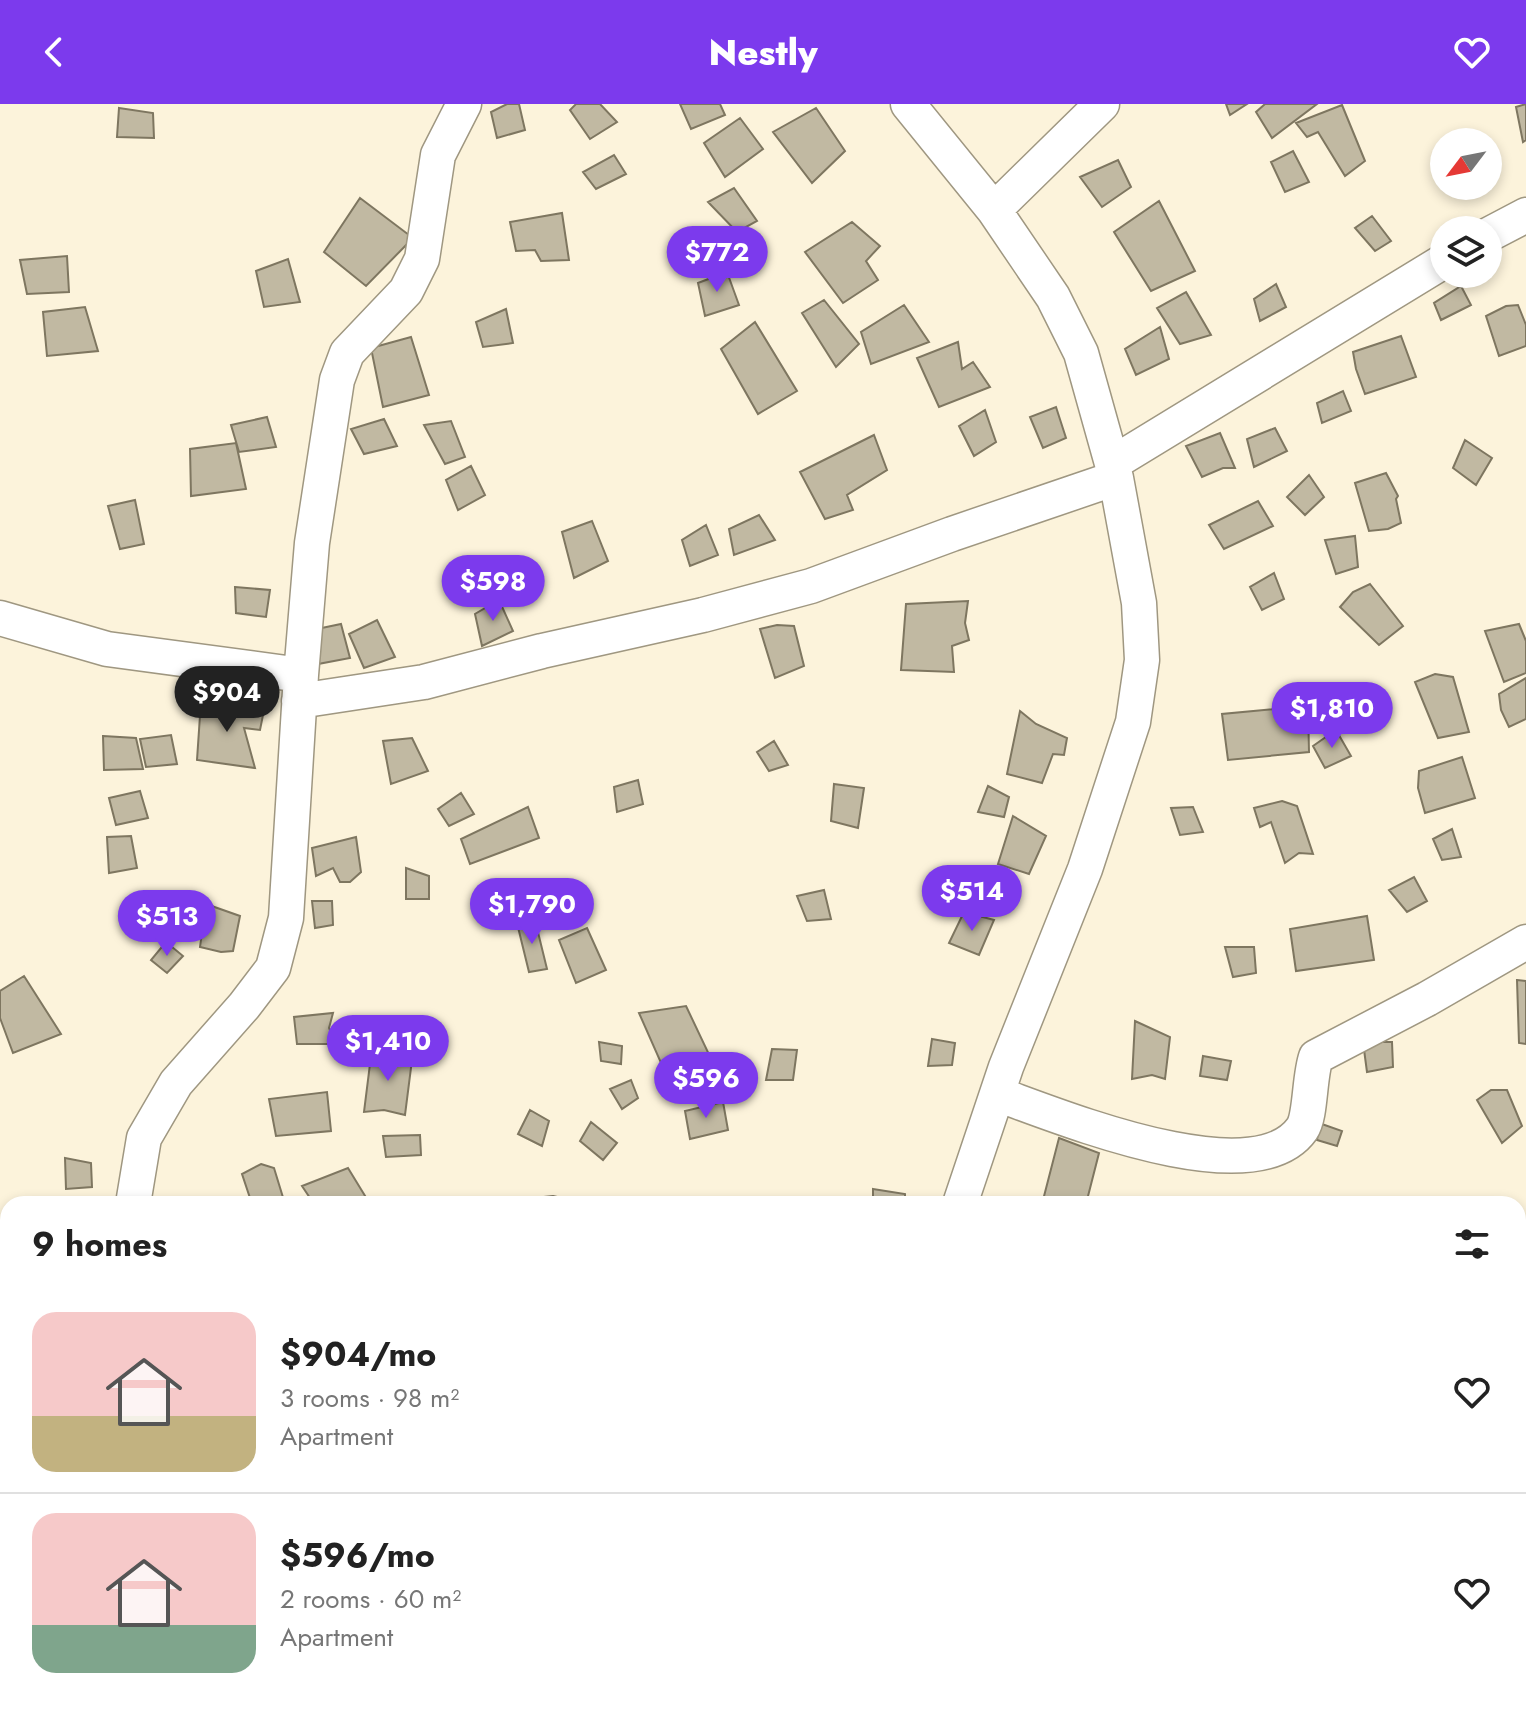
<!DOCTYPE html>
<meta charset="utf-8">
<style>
body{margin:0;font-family:Jost,sans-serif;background:#f6f6f6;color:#222;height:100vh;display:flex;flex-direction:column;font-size:30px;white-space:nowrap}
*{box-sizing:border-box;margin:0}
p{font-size:26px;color:#767676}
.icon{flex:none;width:44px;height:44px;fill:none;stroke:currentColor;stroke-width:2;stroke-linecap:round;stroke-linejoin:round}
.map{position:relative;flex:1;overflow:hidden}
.details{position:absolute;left:0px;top:1092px;width:1526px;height:514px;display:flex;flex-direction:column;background:#fff;border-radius:24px 24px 0 0;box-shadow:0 4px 12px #0003}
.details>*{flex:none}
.needle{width:52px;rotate:238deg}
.buttons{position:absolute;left:1430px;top:24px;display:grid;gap:16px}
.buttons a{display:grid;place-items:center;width:72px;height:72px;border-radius:50%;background:#fff;box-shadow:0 4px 12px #0003;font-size:40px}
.price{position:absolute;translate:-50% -68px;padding:0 18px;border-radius:28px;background:#7c3aed;color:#fff;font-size:26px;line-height:52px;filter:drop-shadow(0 2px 4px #0008)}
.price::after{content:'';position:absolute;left:50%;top:48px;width:24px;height:18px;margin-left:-12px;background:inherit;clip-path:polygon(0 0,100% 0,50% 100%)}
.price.active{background:#222;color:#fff}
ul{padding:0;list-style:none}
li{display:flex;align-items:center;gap:24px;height:200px;padding:0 32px}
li+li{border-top:2px solid #e0e0e0}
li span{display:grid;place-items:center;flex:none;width:224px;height:160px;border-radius:24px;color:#555}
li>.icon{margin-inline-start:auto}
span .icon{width:96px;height:96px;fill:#fffc;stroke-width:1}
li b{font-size:34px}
h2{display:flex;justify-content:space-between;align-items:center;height:96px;padding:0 32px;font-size:34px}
header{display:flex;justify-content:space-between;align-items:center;height:104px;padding:0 32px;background:#7c3aed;color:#fff;font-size:36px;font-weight:800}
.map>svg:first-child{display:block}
.building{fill:#c1b9a2;stroke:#7e7660;stroke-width:2}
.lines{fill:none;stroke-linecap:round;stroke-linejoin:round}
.minor-casing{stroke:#9f9781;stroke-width:37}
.minor{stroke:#fff;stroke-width:34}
</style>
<header><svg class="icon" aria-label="back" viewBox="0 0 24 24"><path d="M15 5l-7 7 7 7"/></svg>Nestly<svg class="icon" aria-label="heart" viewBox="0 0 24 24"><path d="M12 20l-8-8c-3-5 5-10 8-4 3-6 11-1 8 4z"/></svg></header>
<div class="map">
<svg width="1526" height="1605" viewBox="0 0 1526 1605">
<rect width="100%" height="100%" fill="#fcf3db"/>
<path class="building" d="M507,0H519L525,26L497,34L491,8Z
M576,0H600L617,18L590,35L570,6Z
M680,0H720L725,11L691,25Z
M1226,0H1247L1230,11Z
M1265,0H1317L1272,34L1256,8Z
M1526,0V36L1523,38L1516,3Z
M1342,1L1365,57L1345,72L1318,28L1307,33L1296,19Z
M119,4L153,9L154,34L117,33Z
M816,4L845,47L812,79L773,28Z
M740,14L763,45L725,73L704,39Z
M1293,47L1309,78L1285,88L1271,58Z
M614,51L626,70L596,85L583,68Z
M1118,56L1131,83L1102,103L1080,73Z
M734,84L757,117L737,128L708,98Z
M360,94L413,134L366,182L324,148Z
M1159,97L1195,167L1151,187L1114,128Z
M562,109L569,156L541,157L535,146L516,147L510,118Z
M1372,112L1391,137L1375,147L1355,124Z
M852,118L880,142L866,157L878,176L843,199L805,148Z
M67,152L69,188L27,190L20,156Z
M288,155L300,198L264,203L256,167Z
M727,168L739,201L705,212L698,179Z
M1276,180L1286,203L1260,217L1254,195Z
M1461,182L1471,201L1441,216L1434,199Z
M1186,188L1211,231L1180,240L1157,204Z
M824,196L859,240L836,263L802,209Z
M904,201L929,238L871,260L861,228Z
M1518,201L1526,221V242L1499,252L1486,212L1506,202Z
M85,203L98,247L47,252L43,208Z
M506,205L513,239L483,243L476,218Z
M755,218L797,287L758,310L721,245Z
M1160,223L1169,255L1136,271L1125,245Z
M1401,232L1416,273L1365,290L1356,265L1353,248Z
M411,233L429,291L383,303L371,244Z
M958,238L962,265L973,258L990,283L939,303L917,254Z
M1343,287L1351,307L1322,319L1317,299Z
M1056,303L1066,334L1043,344L1030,313Z
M985,306L996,338L974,352L959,322Z
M267,313L276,343L239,348L231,321Z
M384,315L397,342L364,350L351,325Z
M451,317L465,353L445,360L424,321Z
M1275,324L1287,347L1254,363L1247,335Z
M1220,329L1235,364H1223L1202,373L1186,342Z
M874,331L887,366L847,391L853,406L825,415L800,368Z
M1465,336L1492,354L1476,381L1453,364Z
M236,339L246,385L191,392L190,345Z
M471,362L485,391L458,406L446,376Z
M1386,369L1398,392L1396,395L1401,419L1388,425L1369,427L1355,379Z
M1309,371L1324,393L1305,411L1287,393Z
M135,396L144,440L120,445L108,402Z
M1258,397L1273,422L1224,445L1209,421Z
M759,411L775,436L734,451L729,425Z
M592,417L608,457L574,474L562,428Z
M706,421L718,451L690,462L682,436Z
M1355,432L1358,463L1336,470L1325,436Z
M507,454L531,475L509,499L481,470Z
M1274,469L1284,495L1262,506L1250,483Z
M1370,480L1403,522L1379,541L1340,503L1353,488Z
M235,483L270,486L266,513L236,509Z
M499,496L513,527L482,542L475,510Z
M968,497L965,519L969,536L952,542L954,568L901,566L906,500Z
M377,516L395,553L364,564L349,530Z
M341,520L350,554L318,560L312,526Z
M1519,520L1526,537V569L1504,578L1485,527Z
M777,521L794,522L804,562L775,574L760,525Z
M1435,570L1453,573L1469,628L1438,634L1415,578Z
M1526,574V615L1509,623L1501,606L1499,590Z
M201,597L264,606L260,626L244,624L255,664L197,656Z
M1308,602L1309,648L1228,656L1222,610Z
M1020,607L1036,620L1067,634L1064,651L1053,650L1042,679L1007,670Z
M1336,626L1351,652L1325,664L1313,642Z
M171,631L177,660L146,663L140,635Z
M103,632L136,634L143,665L104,666Z
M412,634L428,667L391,680L383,637Z
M774,637L788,661L769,667L757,648Z
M1462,653L1475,694L1425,709L1418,684L1419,667Z
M638,676L643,700L617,708L614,683Z
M834,680L864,684L858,724L831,717Z
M988,682L1009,693L1004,713L978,708Z
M140,687L148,714L116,721L109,694Z
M461,689L474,710L449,722L438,705Z
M1282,697L1297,702L1313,750L1299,749L1285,759L1271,718L1260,723L1254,704Z
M528,703L539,734L470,760L461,735Z
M1193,703L1203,728L1180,731L1171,704Z
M1013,712L1046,732L1029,770L998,760Z
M1452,725L1461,753L1442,756L1433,735Z
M131,732L137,764L109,769L107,733Z
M356,733L361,768L350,778H340L333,764L316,772L312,744Z
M406,764L429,772V795H406Z
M1414,773L1427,797L1407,808L1389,786Z
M824,786L831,815L807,817L797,792Z
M312,797H332L333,821L315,824Z
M206,800L240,812L233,847L221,848L200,843Z
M964,808L994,816L979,851L949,839Z
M1367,812L1374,856L1296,867L1290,825Z
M535,816L547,865L529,868L517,819Z
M587,824L606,866L576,879L559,836Z
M166,838L183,852L167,869L151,856Z
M1225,843H1254L1256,869L1233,873Z
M24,872L61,930L13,949L0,914V887Z
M1517,876L1526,877V940L1519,939Z
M686,902L714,961L693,966L669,977L639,909Z
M333,909L329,924L336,940H297L294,913Z
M1135,917L1170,933L1165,975L1152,971L1132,975Z
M932,935L955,939L952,961L928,962Z
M599,938L622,942L621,960L601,957Z
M1363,938H1392L1393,963L1367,968Z
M772,945L797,946L793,976H766Z
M388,947L412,956L405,1011L384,1006L364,1008L371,952Z
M1203,952L1231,957L1227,976L1200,972Z
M631,976L638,994L622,1005L610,985Z
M1491,986H1507L1522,1022L1502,1039L1477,996Z
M327,988L331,1027L276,1032L269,995Z
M723,998L728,1026L690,1035L685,1007Z
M530,1006L549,1017L542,1042L518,1030Z
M591,1018L617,1039L603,1056L580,1037Z
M1319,1019L1342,1027L1337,1042L1317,1036Z
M420,1031L421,1051L386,1053L383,1032Z
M1059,1034L1099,1049L1086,1100H1042Z
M65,1054L91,1059L92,1083L66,1085Z
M261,1060L274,1064L285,1100H252L242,1070Z
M348,1064L370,1100H314L302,1082Z
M873,1085L905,1090V1100H873Z
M553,1092L570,1096V1100H535V1094Z
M0,1310L8,1315V1320L0,1332Z
M0,1385L8,1389V1411L0,1409Z
M0,1424L8,1430V1451L0,1447Z
M1526,1591V1605H1498L1506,1598H1518V1592Z
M935,1598H977V1605H936Z
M1246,1598H1283L1282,1605H1245Z"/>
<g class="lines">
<defs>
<path id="minor" d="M908,0L994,106L1053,193L1081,249L1116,374L1139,499L1142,556L1133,618L1085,765L1006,963L960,1100
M994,106L1102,0
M1488,131L1526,111
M1113,359L1444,157
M0,514L107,545L301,571
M299,597L424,578L542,547L703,511L811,482L952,430L1116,374
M997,990C1059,1012 1254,1093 1302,1025C1311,1012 1309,973 1316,953L1427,895L1526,838
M133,1100L144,1034L176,979L244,902L273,864L286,814L301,571L312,439L337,276L347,249L406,187L422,155L438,51L464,0
M1518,1185L1526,1176
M0,1575L8,1553
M802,1605L804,1598
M1325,1605L1327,1598"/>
</defs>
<use href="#minor" class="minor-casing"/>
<use href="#minor" class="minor"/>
</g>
</svg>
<div class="buttons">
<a><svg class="needle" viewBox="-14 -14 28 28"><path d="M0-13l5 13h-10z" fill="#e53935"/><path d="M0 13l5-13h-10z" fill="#767676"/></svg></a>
<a><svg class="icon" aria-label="layers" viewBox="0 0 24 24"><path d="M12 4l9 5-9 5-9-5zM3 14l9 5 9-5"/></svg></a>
</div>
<b class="price" style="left:717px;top:190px">$772</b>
<b class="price" style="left:493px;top:519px">$598</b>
<b class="price active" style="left:227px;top:630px">$904</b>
<b class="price" style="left:1332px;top:646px">$1,810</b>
<b class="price" style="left:972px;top:829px">$514</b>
<b class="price" style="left:532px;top:842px">$1,790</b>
<b class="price" style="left:167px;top:854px">$513</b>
<b class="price" style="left:388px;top:979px">$1,410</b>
<b class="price" style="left:706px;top:1016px">$596</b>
<section class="details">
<h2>9 homes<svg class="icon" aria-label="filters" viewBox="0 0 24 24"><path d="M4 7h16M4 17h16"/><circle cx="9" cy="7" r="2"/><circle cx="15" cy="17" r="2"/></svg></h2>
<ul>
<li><span style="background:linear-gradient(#f6c9c9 65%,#c2b280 0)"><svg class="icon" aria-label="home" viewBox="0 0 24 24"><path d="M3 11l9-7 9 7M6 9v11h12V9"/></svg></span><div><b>$904/mo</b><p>3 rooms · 98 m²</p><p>Apartment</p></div><svg class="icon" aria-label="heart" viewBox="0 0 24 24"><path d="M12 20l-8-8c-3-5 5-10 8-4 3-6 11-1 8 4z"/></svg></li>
<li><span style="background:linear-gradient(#f6c9c9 70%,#7fa58c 0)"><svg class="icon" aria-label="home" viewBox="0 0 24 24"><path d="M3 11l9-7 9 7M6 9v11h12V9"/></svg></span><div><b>$596/mo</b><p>2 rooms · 60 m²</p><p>Apartment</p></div><svg class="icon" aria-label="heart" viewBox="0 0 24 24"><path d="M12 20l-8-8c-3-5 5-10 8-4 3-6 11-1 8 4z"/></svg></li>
</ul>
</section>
</div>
